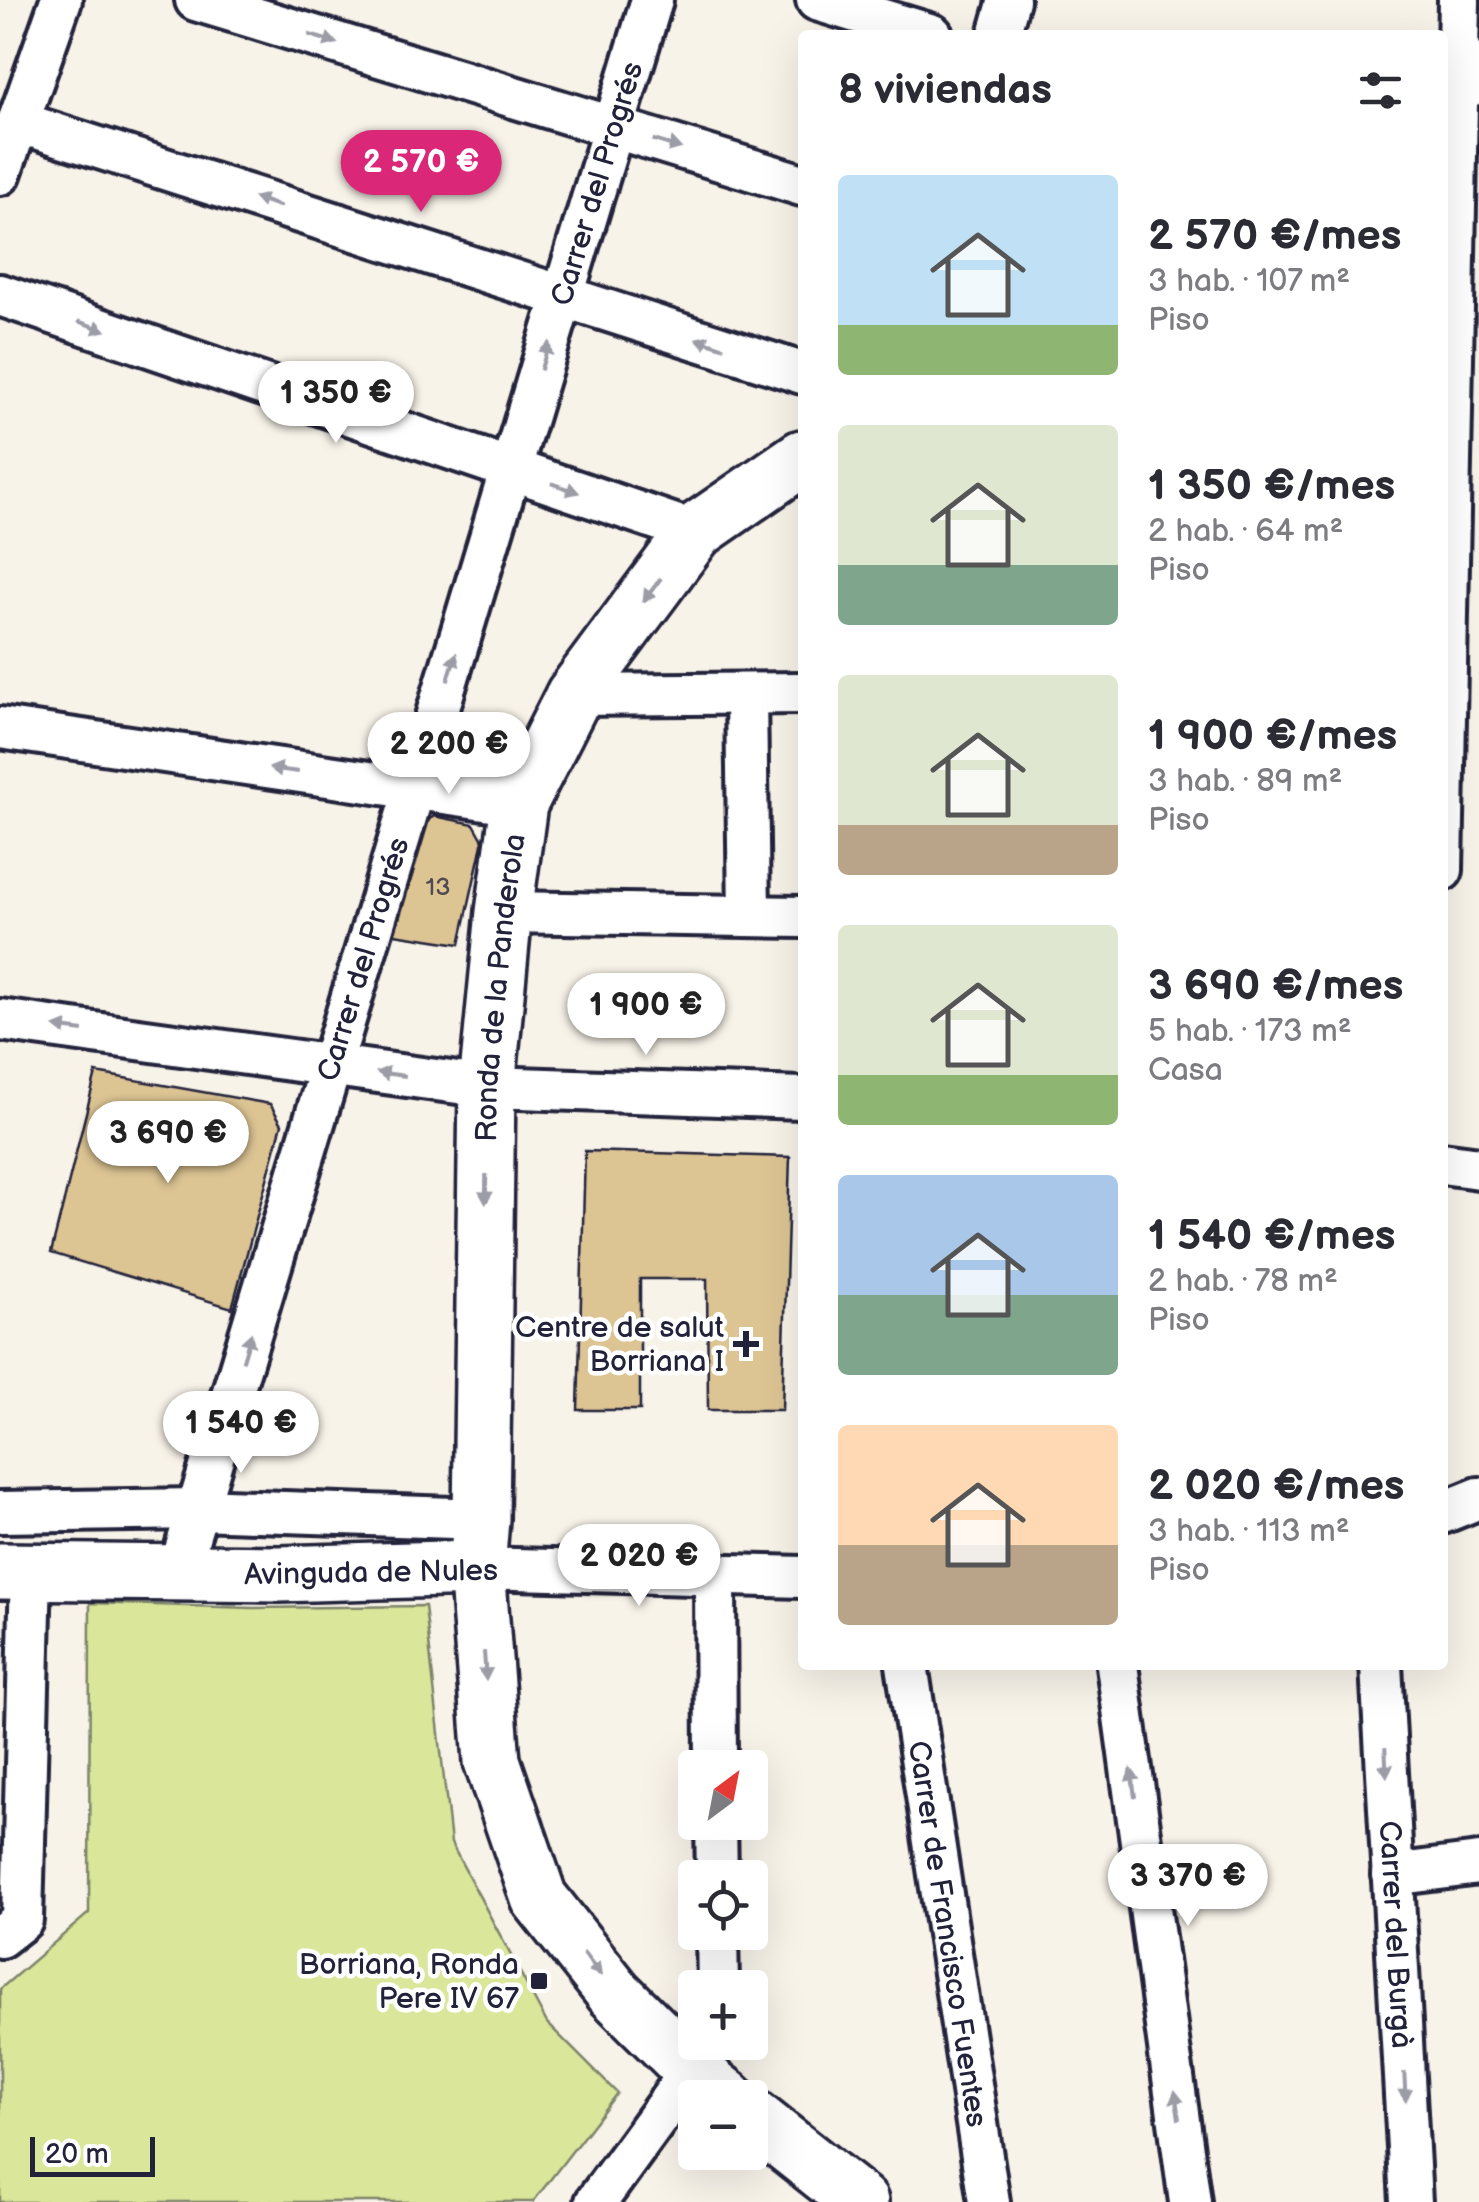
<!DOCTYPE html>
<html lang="es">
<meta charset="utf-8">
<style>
body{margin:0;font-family:"Balsamiq Sans",sans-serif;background:#f2f2f3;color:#2b2b33;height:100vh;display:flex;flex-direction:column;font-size:38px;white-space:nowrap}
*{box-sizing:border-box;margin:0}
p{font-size:32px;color:#7c7c81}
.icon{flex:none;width:55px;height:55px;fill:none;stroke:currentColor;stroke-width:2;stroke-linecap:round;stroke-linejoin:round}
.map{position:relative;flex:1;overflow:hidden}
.panel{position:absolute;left:798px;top:30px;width:650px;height:1640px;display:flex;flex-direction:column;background:#fff;border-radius:10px;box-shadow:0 10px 40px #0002}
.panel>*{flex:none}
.needle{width:65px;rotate:32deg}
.tools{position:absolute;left:678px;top:1750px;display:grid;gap:20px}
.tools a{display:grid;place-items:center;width:90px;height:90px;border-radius:10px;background:#fff;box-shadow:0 10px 40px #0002;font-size:50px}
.scale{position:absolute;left:30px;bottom:25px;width:125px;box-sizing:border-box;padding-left:10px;border:5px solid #22223b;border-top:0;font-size:28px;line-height:35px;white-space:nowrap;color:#22223b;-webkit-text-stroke:8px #fff;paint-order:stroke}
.price{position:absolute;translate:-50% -85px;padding:0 22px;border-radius:35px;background:#fff;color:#222;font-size:32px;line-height:65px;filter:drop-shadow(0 2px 5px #0008)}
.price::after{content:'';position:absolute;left:50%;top:60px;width:30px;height:22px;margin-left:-15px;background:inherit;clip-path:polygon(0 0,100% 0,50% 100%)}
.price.current{background:#db2777;color:#fff}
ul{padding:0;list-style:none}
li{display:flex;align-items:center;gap:30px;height:250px;padding:0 40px}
li span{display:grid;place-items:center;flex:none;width:280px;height:200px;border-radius:10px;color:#555}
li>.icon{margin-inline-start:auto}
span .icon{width:120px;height:120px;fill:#fffc;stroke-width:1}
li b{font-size:42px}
h2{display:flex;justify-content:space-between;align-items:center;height:120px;padding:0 40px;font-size:42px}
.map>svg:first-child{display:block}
.green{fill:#dae699;stroke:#7e846a;stroke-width:2.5}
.building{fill:#dcc493;stroke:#22223b;stroke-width:2.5}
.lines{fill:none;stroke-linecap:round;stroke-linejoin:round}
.street-casing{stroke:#22223b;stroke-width:48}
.secondary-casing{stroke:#22223b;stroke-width:62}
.street{stroke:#fff;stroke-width:40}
.secondary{stroke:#fff;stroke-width:55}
.oneway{fill:#9c9ca7}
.poi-dot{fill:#22223b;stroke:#fff;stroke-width:4}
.labels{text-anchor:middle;stroke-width:9;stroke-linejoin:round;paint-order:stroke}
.number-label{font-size:25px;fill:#504a51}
.street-label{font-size:30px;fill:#22223b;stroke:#fff}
.poi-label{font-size:30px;fill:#22223b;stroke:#fff;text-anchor:end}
</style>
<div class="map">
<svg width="1479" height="2202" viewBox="0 0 1479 2202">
<rect width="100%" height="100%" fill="#f8f3e9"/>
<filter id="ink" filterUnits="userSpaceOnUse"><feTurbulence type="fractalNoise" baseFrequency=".01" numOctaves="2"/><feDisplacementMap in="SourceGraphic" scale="20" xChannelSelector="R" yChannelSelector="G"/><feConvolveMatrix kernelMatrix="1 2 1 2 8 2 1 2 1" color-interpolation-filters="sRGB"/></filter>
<g filter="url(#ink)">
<path class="green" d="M90,1603L253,1608L425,1606L451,1843L547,2023L617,2093L533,2202H0V1989L89,1913Z"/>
<path class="building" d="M434,816L474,824L483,840L460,944L388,933L422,825Z
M96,1073L270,1104L282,1124L232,1308L51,1253Z
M585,1151L790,1157L782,1410H708L707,1279H640V1410H578Z"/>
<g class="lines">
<defs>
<g id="street">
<path d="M196,0L802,185"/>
<path d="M817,0L932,35"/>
<path d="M999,35L1009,0"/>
<path d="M18,122L802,373"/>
<path d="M0,174L61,0"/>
<path d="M0,295L695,532"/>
<path d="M746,694L749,916"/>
<path d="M574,695L802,693"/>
<path d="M0,728L519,804"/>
<path d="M1442,870L1459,0"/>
<path d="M504,912L802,917"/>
<path d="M0,1020L487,1087L802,1098"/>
<path d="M1442,1163L1479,1168"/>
<path d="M0,1512L198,1509L481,1519"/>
<path d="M1442,1513L1479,1498"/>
<path d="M477,1568L802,1577"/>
<path id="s1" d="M178,1574L652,0"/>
<path d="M715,1577L716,1768"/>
<path id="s2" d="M907,1665L989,2202"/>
<path d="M1117,1665L1190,2202"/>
<path id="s3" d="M1381,1665L1411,2202"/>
<path d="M716,1822L717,1878"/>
<path d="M1392,1875L1479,1864"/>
<path d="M717,1932L718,1988"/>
<path d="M0,1937L22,1920L31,1571"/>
<path d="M596,2202L692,2070L706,2042"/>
</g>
<g id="secondary">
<path d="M1442,93L1479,72"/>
<path d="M0,1571L279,1574L477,1568"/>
<path id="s4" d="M727,2098L692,2070L614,1993L539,1898L492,1761L477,1568L481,1519L487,1087L504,912L519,804L574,695L695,532L802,458"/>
<path d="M750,2115L860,2202"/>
</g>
</defs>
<use href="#street" class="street-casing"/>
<use href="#secondary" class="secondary-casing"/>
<use href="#street" class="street"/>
<use href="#secondary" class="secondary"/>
</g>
<defs><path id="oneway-solid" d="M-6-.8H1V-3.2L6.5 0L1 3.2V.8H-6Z" transform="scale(2.5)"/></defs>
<g class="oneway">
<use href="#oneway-solid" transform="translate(323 39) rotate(17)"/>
<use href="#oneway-solid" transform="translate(667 144) rotate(17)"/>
<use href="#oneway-solid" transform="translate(267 202) rotate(-162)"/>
<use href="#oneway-solid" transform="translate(92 326) rotate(19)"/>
<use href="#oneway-solid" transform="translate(710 343) rotate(-162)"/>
<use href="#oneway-solid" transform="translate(545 356) rotate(-73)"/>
<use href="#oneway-solid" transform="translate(565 488) rotate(19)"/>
<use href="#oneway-solid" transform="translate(652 590) rotate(127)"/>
<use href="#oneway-solid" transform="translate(452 667) rotate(-73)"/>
<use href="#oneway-solid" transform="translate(284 770) rotate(-172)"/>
<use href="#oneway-solid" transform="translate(69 1029) rotate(-172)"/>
<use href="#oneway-solid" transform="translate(391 1074) rotate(-172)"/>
<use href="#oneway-solid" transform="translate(486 1189) rotate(91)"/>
<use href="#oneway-solid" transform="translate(247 1347) rotate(-73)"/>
<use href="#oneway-solid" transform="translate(485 1666) rotate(86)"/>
<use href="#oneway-solid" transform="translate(1386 1762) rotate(87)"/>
<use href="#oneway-solid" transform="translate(1133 1783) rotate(-98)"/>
<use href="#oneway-solid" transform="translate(592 1964) rotate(52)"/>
<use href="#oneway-solid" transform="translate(1405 2087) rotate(87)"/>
<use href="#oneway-solid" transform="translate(1177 2105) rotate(-98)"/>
</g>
</g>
<g class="poi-dot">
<path d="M741 1329h10v10h10v10h-10v10h-10v-10h-10v-10h10z"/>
<rect x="529" y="1971" width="20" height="20" rx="5"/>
</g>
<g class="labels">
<g class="number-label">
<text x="438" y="895">13</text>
</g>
<g class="street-label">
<text dy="10" stroke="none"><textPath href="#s1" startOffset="1452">Carrer del Progrés</textPath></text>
<text dy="10" stroke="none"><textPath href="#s1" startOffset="642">Carrer del Progrés</textPath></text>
<text dy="10" stroke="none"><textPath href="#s4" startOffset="1195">Ronda de la Panderola</textPath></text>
<text transform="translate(371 1572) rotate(-1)" y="10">Avinguda de Nules</text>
<text dy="10" stroke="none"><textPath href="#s2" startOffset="272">Carrer de Francisco Fuentes</textPath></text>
<text dy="10" stroke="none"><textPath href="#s3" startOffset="270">Carrer del Burgà</textPath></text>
</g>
<g class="poi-label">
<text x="724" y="1337">Centre de salut<tspan x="724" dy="34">Borriana I</tspan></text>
<text x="519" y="1974">Borriana, Ronda<tspan x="519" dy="34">Pere IV 67</tspan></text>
</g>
</g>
</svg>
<div class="tools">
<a><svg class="needle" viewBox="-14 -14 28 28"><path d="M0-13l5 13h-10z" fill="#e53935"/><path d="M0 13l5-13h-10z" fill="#7c7c81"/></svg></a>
<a><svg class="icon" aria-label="locate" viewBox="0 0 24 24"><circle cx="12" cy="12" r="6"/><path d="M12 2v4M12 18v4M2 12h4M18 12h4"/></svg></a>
<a>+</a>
<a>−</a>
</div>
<div class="scale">20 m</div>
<b class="price current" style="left:421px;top:215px">2 570 €</b>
<b class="price" style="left:336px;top:446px">1 350 €</b>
<b class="price" style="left:449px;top:797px">2 200 €</b>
<b class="price" style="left:646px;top:1058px">1 900 €</b>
<b class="price" style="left:168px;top:1186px">3 690 €</b>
<b class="price" style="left:241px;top:1476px">1 540 €</b>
<b class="price" style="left:639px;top:1609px">2 020 €</b>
<b class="price" style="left:1188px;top:1929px">3 370 €</b>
<section class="panel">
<h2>8 viviendas<svg class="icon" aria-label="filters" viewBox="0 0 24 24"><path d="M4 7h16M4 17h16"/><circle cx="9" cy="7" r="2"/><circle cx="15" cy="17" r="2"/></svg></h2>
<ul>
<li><span style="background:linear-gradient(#bfe0f5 75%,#8fb573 0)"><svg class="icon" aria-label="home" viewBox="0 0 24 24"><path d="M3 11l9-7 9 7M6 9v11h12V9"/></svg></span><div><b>2 570 €/mes</b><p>3 hab. · 107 m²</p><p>Piso</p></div></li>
<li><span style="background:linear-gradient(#dfe7d0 70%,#7fa58c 0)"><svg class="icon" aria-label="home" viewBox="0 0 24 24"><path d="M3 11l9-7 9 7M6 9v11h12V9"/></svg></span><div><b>1 350 €/mes</b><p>2 hab. · 64 m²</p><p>Piso</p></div></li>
<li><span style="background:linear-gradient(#dfe7d0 75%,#b9a48a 0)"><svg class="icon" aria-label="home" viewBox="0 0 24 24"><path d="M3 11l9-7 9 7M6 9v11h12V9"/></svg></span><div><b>1 900 €/mes</b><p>3 hab. · 89 m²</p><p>Piso</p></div></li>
<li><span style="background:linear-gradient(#dfe7d0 75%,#8fb573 0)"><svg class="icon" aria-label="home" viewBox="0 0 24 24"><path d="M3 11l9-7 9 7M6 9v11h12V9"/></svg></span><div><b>3 690 €/mes</b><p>5 hab. · 173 m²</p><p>Casa</p></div></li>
<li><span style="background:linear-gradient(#a9c7e8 60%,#7fa58c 0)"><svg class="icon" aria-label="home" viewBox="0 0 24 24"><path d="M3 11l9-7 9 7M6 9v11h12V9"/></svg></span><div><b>1 540 €/mes</b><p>2 hab. · 78 m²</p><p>Piso</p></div></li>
<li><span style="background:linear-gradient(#ffd9b3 60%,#b9a48a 0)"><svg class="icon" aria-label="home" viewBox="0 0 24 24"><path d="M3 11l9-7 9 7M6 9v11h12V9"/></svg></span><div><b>2 020 €/mes</b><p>3 hab. · 113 m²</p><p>Piso</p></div></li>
</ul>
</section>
</div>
